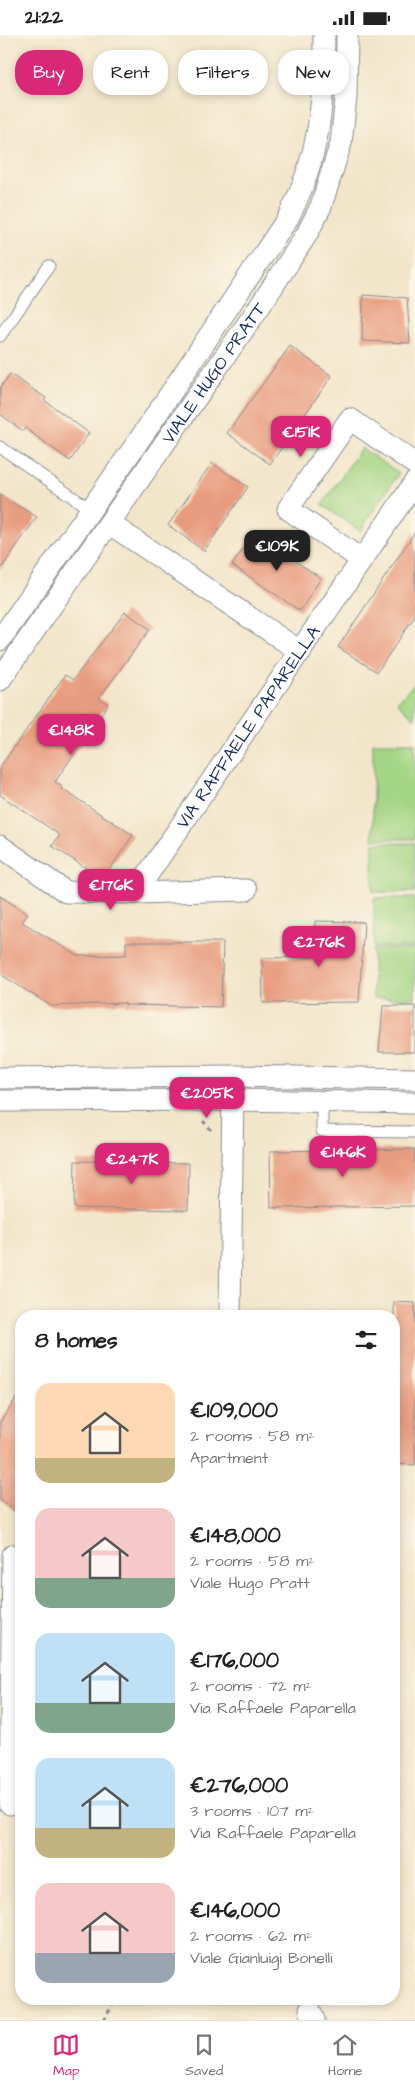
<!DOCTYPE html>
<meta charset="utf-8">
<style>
body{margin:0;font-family:"Architects Daughter",sans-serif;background:#f2f2f2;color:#222;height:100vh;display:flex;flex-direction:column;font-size:19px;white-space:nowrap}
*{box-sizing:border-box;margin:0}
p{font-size:16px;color:#767676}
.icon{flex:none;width:28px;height:28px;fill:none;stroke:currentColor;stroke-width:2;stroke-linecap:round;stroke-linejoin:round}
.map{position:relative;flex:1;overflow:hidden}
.panel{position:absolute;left:15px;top:1275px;width:385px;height:695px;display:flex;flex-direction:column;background:#fff;border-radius:20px;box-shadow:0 2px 8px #0003}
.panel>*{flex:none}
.banner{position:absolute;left:15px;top:15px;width:385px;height:45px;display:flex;gap:10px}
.price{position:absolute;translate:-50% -42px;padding:0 11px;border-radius:10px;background:#db2777;color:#fff;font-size:16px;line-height:32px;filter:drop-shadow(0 1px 2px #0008)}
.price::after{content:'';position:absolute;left:50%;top:30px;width:15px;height:11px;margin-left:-8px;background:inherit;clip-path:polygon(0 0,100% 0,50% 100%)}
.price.selected{background:#222;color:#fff}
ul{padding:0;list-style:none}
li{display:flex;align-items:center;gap:15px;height:125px;padding:0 20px}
li span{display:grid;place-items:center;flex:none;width:140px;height:100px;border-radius:15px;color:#555}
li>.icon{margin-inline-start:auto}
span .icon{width:60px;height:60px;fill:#fffc;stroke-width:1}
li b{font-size:21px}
h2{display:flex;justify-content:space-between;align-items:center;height:60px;padding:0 20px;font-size:21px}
.pill{padding:0 18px;border-radius:20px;background:#fff;box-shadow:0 2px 8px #0003;font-size:18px;line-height:45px}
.pill.selected{background:#db2777;color:#fff}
.status{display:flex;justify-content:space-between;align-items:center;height:35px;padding:0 25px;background:#fff;direction:ltr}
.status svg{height:14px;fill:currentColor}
.menu{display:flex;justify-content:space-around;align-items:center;height:70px;border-top:1px solid #e0e0e0;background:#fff;font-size:14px;color:#767676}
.menu a{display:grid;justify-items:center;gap:2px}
.menu .selected{color:#db2777}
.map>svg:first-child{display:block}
.green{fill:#a4d685;stroke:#608272}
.building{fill:#e89c7f}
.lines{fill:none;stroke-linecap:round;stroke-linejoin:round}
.service-casing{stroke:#868a94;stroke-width:13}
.minor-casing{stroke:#868a94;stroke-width:23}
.path{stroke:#868a94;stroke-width:3;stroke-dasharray:4 4;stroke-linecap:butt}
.service{stroke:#fff;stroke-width:11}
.minor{stroke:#fff;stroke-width:21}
.labels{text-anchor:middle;stroke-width:4;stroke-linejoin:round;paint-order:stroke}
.street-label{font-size:18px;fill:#1b2f5e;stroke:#fcf5e5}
</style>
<div class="status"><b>21:22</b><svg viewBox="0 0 49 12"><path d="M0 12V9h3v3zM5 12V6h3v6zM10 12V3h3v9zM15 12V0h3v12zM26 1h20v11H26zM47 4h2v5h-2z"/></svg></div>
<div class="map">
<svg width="415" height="1985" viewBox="0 0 415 1985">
<rect width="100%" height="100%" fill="#fcf5e5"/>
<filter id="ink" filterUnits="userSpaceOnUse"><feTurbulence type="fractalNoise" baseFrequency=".02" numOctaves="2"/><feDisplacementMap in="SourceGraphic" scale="10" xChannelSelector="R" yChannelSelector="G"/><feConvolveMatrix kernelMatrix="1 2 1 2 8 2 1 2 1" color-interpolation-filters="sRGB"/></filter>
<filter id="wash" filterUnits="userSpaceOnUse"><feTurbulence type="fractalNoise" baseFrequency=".0096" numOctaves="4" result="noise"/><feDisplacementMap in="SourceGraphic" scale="20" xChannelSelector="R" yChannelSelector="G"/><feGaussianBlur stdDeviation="1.12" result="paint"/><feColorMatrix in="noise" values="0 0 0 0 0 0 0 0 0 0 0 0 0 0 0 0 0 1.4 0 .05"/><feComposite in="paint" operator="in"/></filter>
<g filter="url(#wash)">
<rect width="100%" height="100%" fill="#f2e6ca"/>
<path class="green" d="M361,413L399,438L360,496L322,470Z
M415,648V684L397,667Z
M373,708H415V804H373Z
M373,808H415V857H373Z
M374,863H415V912H374Z
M373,914H415V963H373Z"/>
<g id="blocks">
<path class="building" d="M363,260L407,263L410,308L362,306Z
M290,311L332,341L270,429L227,398Z
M10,339L46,363L44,365L89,398L70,426L25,393L23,396L0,379V353Z
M212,428L248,452L204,516L168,490Z
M0,460L37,482L0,535Z
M415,497V581L377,637L338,612Z
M254,499L321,543L300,576L232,530Z
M125,577L150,594L99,663L108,669L55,747L63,753L62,754L133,800L103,844L52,811L60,800L0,760V732L65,640L73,645Z
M0,861L28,879L22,887L78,921L126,920V907H223L221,972L125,970V968L51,971L0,939Z
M315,886L364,887L359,967L263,968L262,923L314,922Z
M383,971H415V1017H379Z
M415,1114V1171L271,1173L270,1116Z
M75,1126L189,1128L188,1175L74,1173Z
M394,1267L415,1268V1430L394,1429Z
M21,1356V1480L0,1465V1387Z"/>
</g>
</g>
<g filter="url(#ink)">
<use href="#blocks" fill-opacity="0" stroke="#868a94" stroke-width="1"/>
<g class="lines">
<defs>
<path id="service" d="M0,301L49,231
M0,412L90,474
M322,1067V1096L415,1097"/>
<g id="minor">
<path d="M110,489L301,617"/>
<path d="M362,525L288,474L350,384L415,429"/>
<path d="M0,605L146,395L288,183C320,121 324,69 324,0"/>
<path id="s1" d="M0,645L260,271L307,199L321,171L341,108L346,63L347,0"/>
<path d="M0,811L66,857L135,858L246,855"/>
<path id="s2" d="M135,858L415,447"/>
<path d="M0,1043L234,1041L415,1044"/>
<path d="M0,1066L232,1065L415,1068"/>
<path d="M230,1281L233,1052"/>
<path d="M10,1769L13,1520"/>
<path d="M310,1975L314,1985"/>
</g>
</defs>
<use href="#service" class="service-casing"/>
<use href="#minor" class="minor-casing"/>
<path class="path" d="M203,1086L212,1096
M104,1985L116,1964"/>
<use href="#service" class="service"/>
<use href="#minor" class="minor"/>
</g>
</g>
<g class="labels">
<g class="street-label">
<text dy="6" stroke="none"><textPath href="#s1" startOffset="374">VIALE HUGO PRATT</textPath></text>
<text dy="6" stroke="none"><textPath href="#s2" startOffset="201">VIA RAFFAELE PAPARELLA</textPath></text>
</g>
</g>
</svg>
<b class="price" style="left:301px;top:423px">€151K</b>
<b class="price selected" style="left:277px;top:537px">€109K</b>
<b class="price" style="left:71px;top:721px">€148K</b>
<b class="price" style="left:111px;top:876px">€176K</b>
<b class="price" style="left:319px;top:933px">€276K</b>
<b class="price" style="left:207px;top:1084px">€205K</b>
<b class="price" style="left:343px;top:1143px">€146K</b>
<b class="price" style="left:132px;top:1150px">€247K</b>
<div class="banner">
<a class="pill selected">Buy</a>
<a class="pill">Rent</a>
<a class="pill">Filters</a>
<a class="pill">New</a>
</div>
<section class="panel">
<h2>8 homes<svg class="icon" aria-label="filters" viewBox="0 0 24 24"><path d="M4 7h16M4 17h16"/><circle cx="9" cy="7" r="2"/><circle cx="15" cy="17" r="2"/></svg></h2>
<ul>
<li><span style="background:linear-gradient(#ffd9b3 75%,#c2b280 0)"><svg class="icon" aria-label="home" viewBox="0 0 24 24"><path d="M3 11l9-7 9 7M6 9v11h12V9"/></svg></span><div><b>€109,000</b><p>2 rooms · 58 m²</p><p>Apartment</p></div></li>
<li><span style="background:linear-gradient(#f6c9c9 70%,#7fa58c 0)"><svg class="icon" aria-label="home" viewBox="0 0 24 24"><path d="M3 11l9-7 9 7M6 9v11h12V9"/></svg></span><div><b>€148,000</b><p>2 rooms · 58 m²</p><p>Viale Hugo Pratt</p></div></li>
<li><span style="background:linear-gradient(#bfe0f5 70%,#7fa58c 0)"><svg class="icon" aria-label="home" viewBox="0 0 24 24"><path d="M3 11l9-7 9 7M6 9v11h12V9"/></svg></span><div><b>€176,000</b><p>2 rooms · 72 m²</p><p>Via Raffaele Paparella</p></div></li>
<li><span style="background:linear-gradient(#bfe0f5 70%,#c2b280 0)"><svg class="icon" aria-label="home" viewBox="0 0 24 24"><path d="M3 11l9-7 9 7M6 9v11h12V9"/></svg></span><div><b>€276,000</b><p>3 rooms · 107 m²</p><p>Via Raffaele Paparella</p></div></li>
<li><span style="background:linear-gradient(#f6c9c9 70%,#9aa5b1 0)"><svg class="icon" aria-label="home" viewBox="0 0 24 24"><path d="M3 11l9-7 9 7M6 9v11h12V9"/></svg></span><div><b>€146,000</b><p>2 rooms · 62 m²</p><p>Viale Gianluigi Bonelli</p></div></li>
</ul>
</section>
</div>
<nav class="menu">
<a class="selected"><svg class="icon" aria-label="map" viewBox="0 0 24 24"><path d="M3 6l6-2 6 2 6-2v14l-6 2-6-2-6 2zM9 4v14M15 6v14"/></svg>Map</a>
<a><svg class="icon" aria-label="saved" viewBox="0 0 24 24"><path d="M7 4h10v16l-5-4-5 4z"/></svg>Saved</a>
<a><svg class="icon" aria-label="home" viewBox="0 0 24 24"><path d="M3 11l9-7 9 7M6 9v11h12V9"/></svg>Home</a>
</nav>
